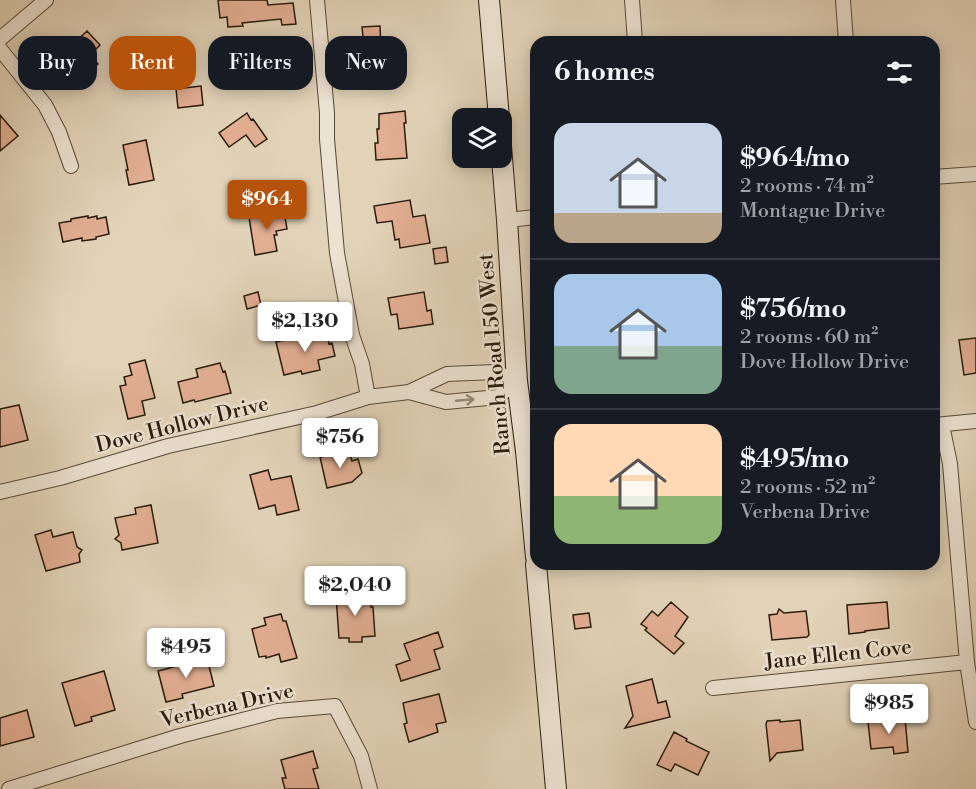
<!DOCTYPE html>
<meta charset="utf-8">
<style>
body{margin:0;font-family:"Libre Bodoni",serif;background:#242831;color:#f1f3f6;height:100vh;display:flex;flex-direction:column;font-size:22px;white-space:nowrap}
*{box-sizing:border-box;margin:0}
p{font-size:20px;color:#9ea1a6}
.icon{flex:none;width:33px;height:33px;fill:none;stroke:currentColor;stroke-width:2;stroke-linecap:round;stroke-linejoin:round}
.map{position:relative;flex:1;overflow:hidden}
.drawer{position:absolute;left:530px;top:36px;width:410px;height:534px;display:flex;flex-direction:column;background:#171b24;border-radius:18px;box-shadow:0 3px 15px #0003}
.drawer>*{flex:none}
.banner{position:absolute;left:18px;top:36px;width:422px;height:54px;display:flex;gap:12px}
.controls{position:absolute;left:452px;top:108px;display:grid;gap:12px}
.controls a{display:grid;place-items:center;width:60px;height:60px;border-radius:12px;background:#171b24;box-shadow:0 3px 15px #0003;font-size:30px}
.price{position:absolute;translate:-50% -51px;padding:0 14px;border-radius:6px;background:#fff;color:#222;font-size:20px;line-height:39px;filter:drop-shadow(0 2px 3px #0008)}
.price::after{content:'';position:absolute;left:50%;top:36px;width:18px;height:14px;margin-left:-9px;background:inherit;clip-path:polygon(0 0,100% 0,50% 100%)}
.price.active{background:#b45309;color:#fff}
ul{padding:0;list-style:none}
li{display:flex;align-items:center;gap:18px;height:150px;padding:0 24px}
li+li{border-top:2px solid #363941}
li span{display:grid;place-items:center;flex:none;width:168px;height:120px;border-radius:18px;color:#555}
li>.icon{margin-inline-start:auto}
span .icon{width:72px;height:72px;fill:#fffc;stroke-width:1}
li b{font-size:26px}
h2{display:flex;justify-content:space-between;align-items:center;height:72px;padding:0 24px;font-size:26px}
.chip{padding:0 21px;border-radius:18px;background:#171b24;box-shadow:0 3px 15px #0003;font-size:21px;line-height:54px}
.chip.active{background:#b45309;color:#fff}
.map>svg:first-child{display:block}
.building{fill:#e3af94;stroke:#291c0c;stroke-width:1.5}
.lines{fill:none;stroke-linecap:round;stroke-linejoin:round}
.street-casing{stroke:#574a37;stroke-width:16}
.secondary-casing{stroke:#291c0c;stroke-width:22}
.street{stroke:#ece2d1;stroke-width:14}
.secondary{stroke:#ece2d1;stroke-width:20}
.oneway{stroke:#948978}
.labels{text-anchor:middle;stroke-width:5;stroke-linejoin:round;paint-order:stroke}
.street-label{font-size:21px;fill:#291c0c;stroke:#ece2d1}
</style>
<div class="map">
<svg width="976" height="789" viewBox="0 0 976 789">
<rect width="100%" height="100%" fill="#e2d3b8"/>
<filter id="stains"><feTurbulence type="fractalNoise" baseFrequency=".00333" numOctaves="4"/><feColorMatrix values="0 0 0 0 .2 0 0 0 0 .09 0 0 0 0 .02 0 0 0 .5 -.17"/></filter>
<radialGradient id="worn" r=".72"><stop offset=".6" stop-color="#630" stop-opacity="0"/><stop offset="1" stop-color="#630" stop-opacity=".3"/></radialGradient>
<path class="building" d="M218,0H267L268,5L293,3L296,24L282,25L281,19L242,23L243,26L228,27L227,17L220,18Z
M380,26L382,73L363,75L359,45H360V37H363L362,27Z
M87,31L100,45L90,55L98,64L85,76L77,67L70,74L56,60Z
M201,86L203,105L178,108L176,89Z
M405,111L406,123H404L407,158L376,160L375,143H378L377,129H379V114Z
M247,113L251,120L253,119L267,139L255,147L246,135L229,147L219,133Z
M0,115L18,136L0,151Z
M146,140L154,180L129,185L126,170H128L123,145Z
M410,200L413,217L425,215L430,243L400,248L399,239L395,240L392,221L377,223L374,206Z
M284,211L287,229L276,231L277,235H274L277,251L255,255L249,217Z
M88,216V218L97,216V219L106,217L109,234L96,237V239L82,241V238L63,242L59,223L71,221V219Z
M446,247L448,262L435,264L433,249Z
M258,292L261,305L247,309L244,296Z
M424,292L427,311L431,310L433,324L399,329L397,314L391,315L388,298Z
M326,330L329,344L332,343L335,356L318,360L320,370L302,374L301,371L284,375L276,342Z
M976,338V373L964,375L959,340Z
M145,360L155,398L142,401L145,415L128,419L120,386L126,385L124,377L132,375L129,364Z
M220,363L223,372L225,371L231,393L195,402L194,400L183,403L178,382L198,377L196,369Z
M19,405L28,440L0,447V409Z
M349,451L352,461L358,459L362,473L352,482L327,488L320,457Z
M268,470L271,480L291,476L299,510L277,515L275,505L259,509L250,475Z
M151,505L158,543L122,550L121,543L115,539L119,535L115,518L136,514L135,508Z
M51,530L53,537L73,532L77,547L82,550L79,554L80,562L46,571L35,535Z
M356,594V596H371V607H373L375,636L362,637V642H349V638H339L336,595Z
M671,602L688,617L675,636L684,643L674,654L645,630L647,628L641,624L652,611L658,616Z
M887,602L889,628L865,631V632L849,634L847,605Z
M779,609L784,613L806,611L809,635L807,637L772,640L769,615L777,614Z
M589,613L591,627L575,629L573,615Z
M281,614L283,621H286L297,658L281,662L279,654L266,658V656L259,657L252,629L266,625L264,618Z
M438,632L443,647L434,650L440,669L401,681L396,665L410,660L404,644Z
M207,658L214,686L182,694L183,698L166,702L158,671Z
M104,671L115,710L91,717L92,721L75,726L62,683Z
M652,679L658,703L666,701L670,717L625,728L633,716L626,686Z
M439,694L446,722L436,724L438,732L409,742L404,724L407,723L403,703Z
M27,710L34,737L0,746V718Z
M905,718L908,752L894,754L893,747L871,749L868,722Z
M780,720V722L800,720L803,750L777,753L770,761L766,724L767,721Z
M674,732L687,739L686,741L709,752L698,775L675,764L671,771L657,765Z
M313,751L318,768L313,769L319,789H285L282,778H286L281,760Z"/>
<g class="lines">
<defs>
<path id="street" d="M317,0L327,113V139L337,253L352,335L362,364L368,397
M632,0L635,42
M843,0L846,42
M0,39L46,0
M0,49L45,105L59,132L71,166
M933,177L976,174
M507,220L536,217
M935,425L976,421
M942,425L950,464L967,662L976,722
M0,492L60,478L168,446L317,413L368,397L409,392L447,374L495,372L517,381L498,397L446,402L409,392
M713,688L967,662
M9,789L180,736L277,711L335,706L361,756L370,789"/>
<path id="secondary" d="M489,0L499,118
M501,146L507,220L517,381L526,451L536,557
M536,564L556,789"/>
</defs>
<use href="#street" class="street-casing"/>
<use href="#secondary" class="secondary-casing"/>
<use href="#street" class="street"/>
<use href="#secondary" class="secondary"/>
</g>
<defs><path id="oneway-shaft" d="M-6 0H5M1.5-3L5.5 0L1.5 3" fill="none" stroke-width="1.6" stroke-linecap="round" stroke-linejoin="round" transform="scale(1.5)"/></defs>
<use class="oneway" href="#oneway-shaft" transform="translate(465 400) rotate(-5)"/>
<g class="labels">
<g class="street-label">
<text transform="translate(494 354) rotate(-95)" y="7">Ranch Road 150 West</text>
<text transform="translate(182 424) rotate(-14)" y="7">Dove Hollow Drive</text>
<text transform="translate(838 654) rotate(-6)" y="7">Jane Ellen Cove</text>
<text transform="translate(227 705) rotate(-13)" y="7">Verbena Drive</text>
</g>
</g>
<rect width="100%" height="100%" filter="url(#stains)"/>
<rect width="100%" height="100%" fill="url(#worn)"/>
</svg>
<div class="controls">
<a><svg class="icon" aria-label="layers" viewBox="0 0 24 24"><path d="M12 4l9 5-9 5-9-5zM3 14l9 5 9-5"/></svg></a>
</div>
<b class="price active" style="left:267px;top:231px">$964</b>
<b class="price" style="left:305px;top:353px">$2,130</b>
<b class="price" style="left:340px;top:469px">$756</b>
<b class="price" style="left:355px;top:617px">$2,040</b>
<b class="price" style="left:186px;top:679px">$495</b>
<b class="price" style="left:889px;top:735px">$985</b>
<div class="banner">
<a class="chip">Buy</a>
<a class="chip active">Rent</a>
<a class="chip">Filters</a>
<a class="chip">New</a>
</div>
<section class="drawer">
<h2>6 homes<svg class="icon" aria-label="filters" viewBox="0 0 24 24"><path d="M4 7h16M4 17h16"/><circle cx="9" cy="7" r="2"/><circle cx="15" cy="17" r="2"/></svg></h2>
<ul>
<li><span style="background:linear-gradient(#c9d6e8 75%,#b9a48a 0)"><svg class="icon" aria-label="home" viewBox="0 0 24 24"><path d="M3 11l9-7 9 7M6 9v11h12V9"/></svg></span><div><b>$964/mo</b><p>2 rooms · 74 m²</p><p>Montague Drive</p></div></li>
<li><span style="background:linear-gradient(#a9c7e8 60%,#7fa58c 0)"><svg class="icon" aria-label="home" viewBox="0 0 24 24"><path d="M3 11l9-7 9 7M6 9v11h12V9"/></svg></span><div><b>$756/mo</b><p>2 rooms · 60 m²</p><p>Dove Hollow Drive</p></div></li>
<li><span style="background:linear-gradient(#ffd9b3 60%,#8fb573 0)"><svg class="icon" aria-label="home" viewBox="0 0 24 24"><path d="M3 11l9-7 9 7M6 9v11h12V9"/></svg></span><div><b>$495/mo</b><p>2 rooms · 52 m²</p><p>Verbena Drive</p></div></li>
</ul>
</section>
</div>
